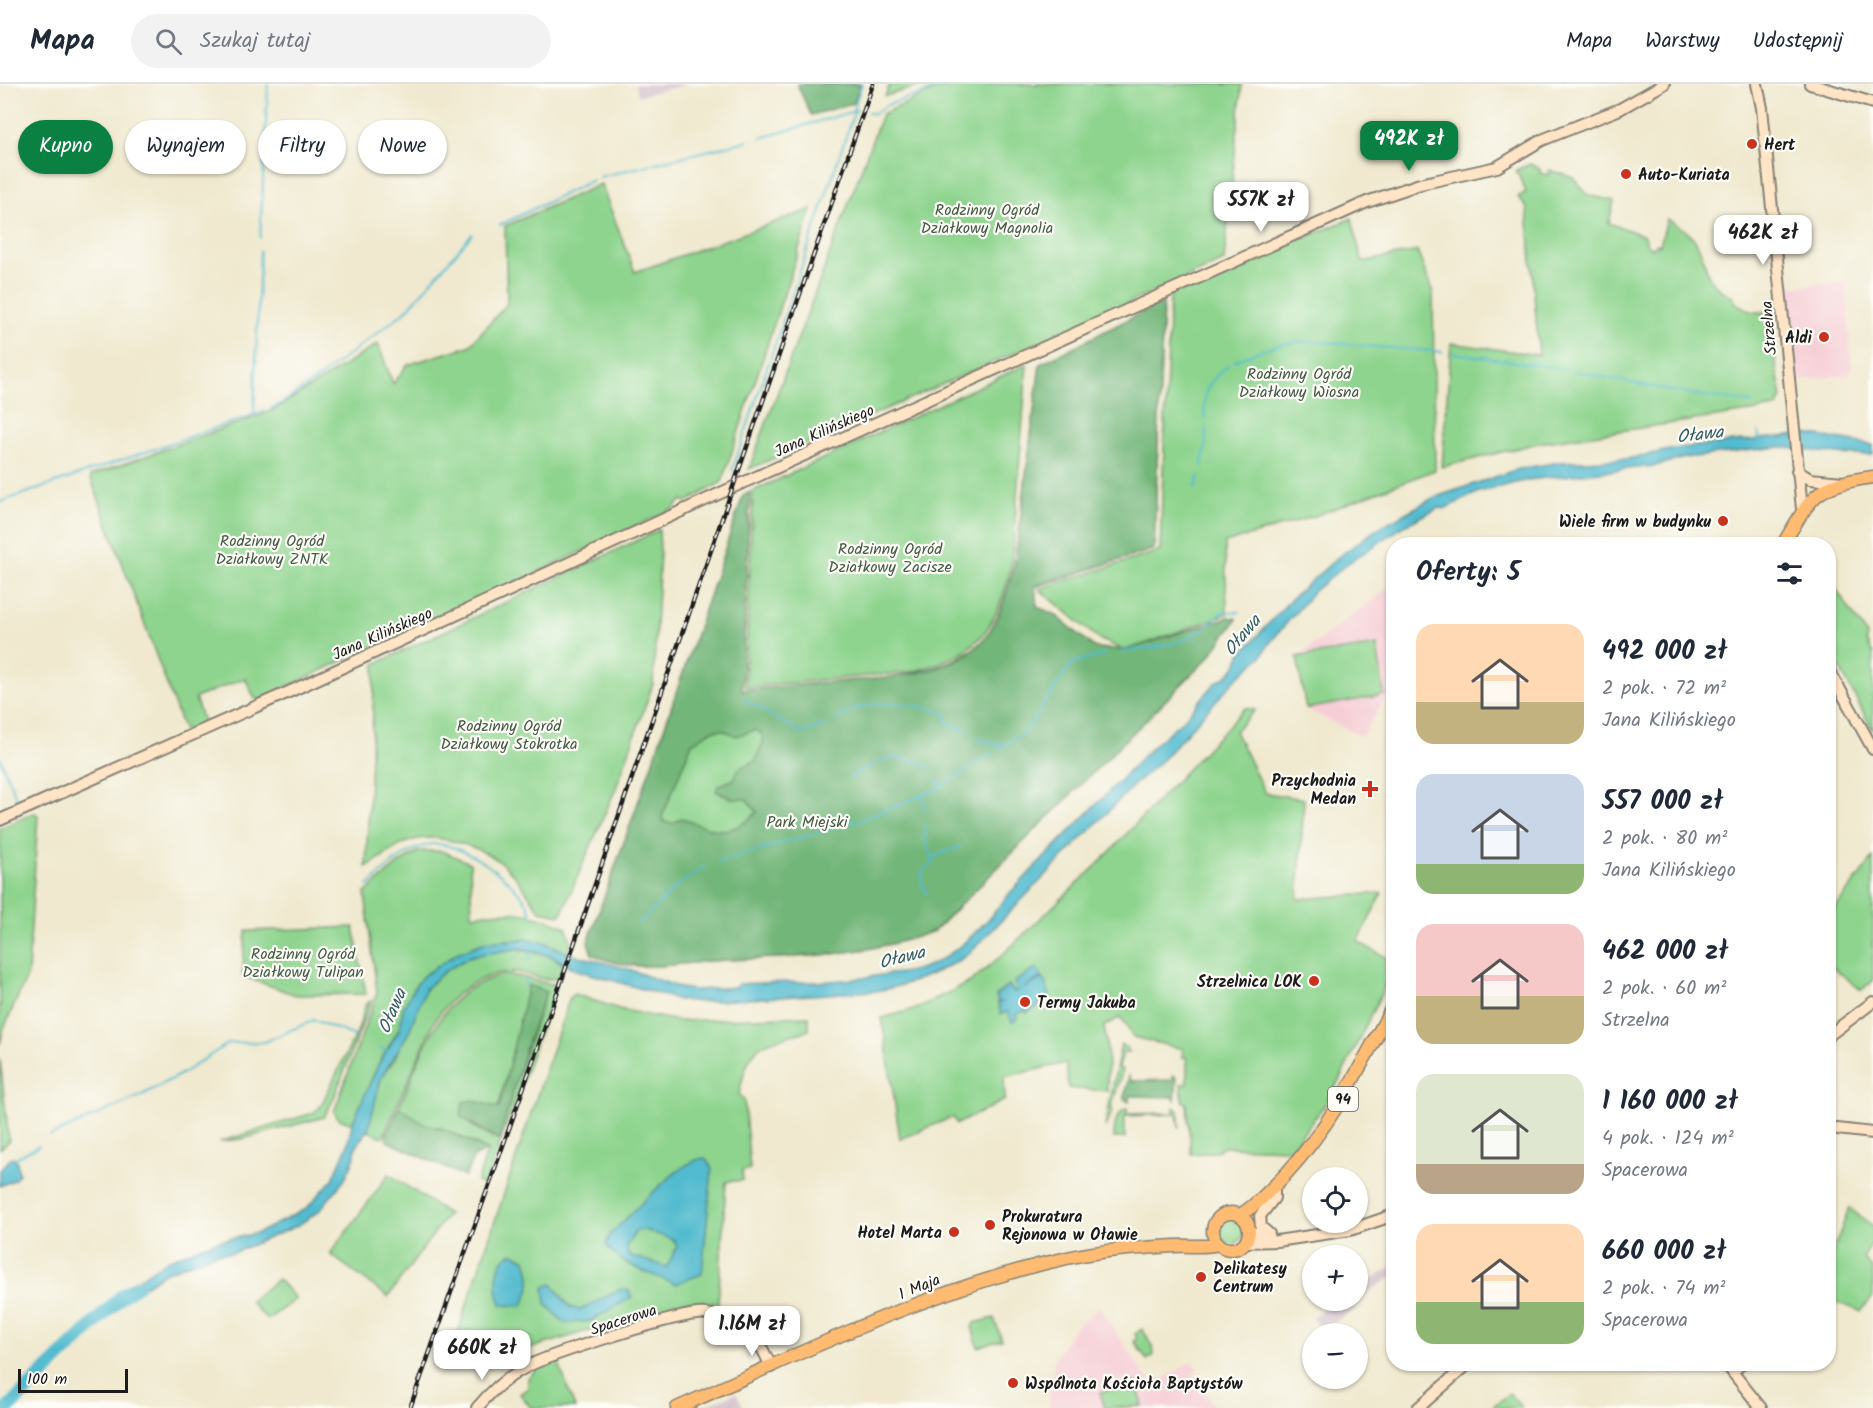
<!DOCTYPE html>
<html lang="pl">
<meta charset="utf-8">
<style>
body{margin:0;font-family:Kalam,sans-serif;background:#f2f2f3;color:#1f2937;height:100vh;display:flex;flex-direction:column;font-size:22px;white-space:nowrap}
*{box-sizing:border-box;margin:0}
p{font-size:20px;color:#747a83}
.icon{flex:none;width:33px;height:33px;fill:none;stroke:currentColor;stroke-width:2;stroke-linecap:round;stroke-linejoin:round}
.map{position:relative;flex:1;overflow:hidden}
.side{position:absolute;left:1386px;top:453px;width:450px;height:834px;display:flex;flex-direction:column;background:#fff;border-radius:24px;box-shadow:0 2px 4px #0004}
.side>*{flex:none}
.top-card{position:absolute;left:18px;top:36px;width:570px;height:54px;display:flex;gap:12px}
.tools{position:absolute;left:1302px;top:1083px;display:grid;gap:12px}
.tools a{display:grid;place-items:center;width:66px;height:66px;border-radius:50%;background:#fff;box-shadow:0 2px 4px #0004;font-size:30px}
.scale{position:absolute;left:18px;bottom:15px;width:110px;box-sizing:border-box;padding-left:6px;border:3px solid #1c1c1c;border-top:0;font-size:16px;line-height:21px;white-space:nowrap;color:#1c1c1c;-webkit-text-stroke:4px #fdfcf7;paint-order:stroke}
.price{position:absolute;translate:-50% -51px;padding:0 14px;border-radius:12px;background:#fff;color:#222;font-size:20px;line-height:39px;filter:drop-shadow(0 2px 3px #0008)}
.price::after{content:'';position:absolute;left:50%;top:36px;width:18px;height:14px;margin-left:-9px;background:inherit;clip-path:polygon(0 0,100% 0,50% 100%)}
.price.on{background:#0b8043;color:#fff}
ul{padding:0;list-style:none}
li{display:flex;align-items:center;gap:18px;height:150px;padding:0 30px}
li span{display:grid;place-items:center;flex:none;width:168px;height:120px;border-radius:18px;color:#555}
li>.icon{margin-inline-start:auto}
span .icon{width:72px;height:72px;fill:#fffc;stroke-width:1}
li b{font-size:26px}
h2{display:flex;justify-content:space-between;align-items:center;height:72px;padding:0 30px;font-size:26px}
.tag{padding:0 21px;border-radius:27px;background:#fff;box-shadow:0 2px 4px #0004;font-size:21px;line-height:54px}
.tag.on{background:#0b8043;color:#fff}
header{display:flex;align-items:center;gap:36px;box-sizing:border-box;height:84px;padding:0 30px;background:#fff;border-bottom:2px solid #e0e1e3}
header strong{font-size:28px}
nav{display:flex;gap:33px;margin-inline-start:auto;font-size:21px}
.search{width:420px;height:54px;background:#f2f2f3;display:flex;align-items:center;gap:15px;box-sizing:border-box;padding:0 21px;border-radius:33px;color:#747a83;font-size:22px}
.map>svg:first-child{display:block}
.built{fill:#f6cfd6}
.industrial{fill:#d1bdc9}
.green{fill:#8ed48e;stroke:#557855;stroke-width:1.5;fill-rule:evenodd}
.forest{fill:#72b679;stroke:#47694a;stroke-width:1.5;fill-rule:evenodd}
.water{fill:#52bbcf;stroke:#376c76;stroke-width:1.5;fill-rule:evenodd}
.lines{fill:none;stroke-linecap:round;stroke-linejoin:round}
.stream{stroke:#52bbcf;stroke-width:2}
.river{stroke:#52bbcf;stroke-width:14}
.secondary-casing{stroke:#868276;stroke-width:14}
.primary-casing{stroke:#868276;stroke-width:15}
.secondary{stroke:#ffe4c6;stroke-width:10}
.primary{stroke:#ffbb71;stroke-width:12}
.rail-casing{stroke:#1c1c1c;stroke-width:4.5}
.rail{stroke:#fdfcf7;stroke-width:2;stroke-dasharray:7;stroke-linecap:butt}
.poi-dot{fill:#c8321e;stroke:#fdfcf7;stroke-width:2}
.labels{text-anchor:middle;stroke-width:4.5;stroke-linejoin:round;paint-order:stroke}
.shield{fill:#fdfcf7;stroke:#605f5e;stroke-width:1.5}
.shield-label{font-size:15px;font-weight:bold;fill:#1c1c1c}
.poi-label{font-size:16px;font-weight:bold;fill:#1c1c1c;stroke:#fdfcf7;text-anchor:start}
.park-label{font-size:16px;fill:#445c44;stroke:#fdfcf7}
.street-label{font-size:16px;fill:#1c1c1c;stroke:#fdfcf7}
.water-label{font-size:18px;font-style:italic;fill:#325c64;stroke:#fdfcf7}
</style>
<header>
<strong>Mapa</strong>
<div class="search"><svg class="icon" aria-label="search" viewBox="0 0 24 24"><circle cx="10" cy="10" r="6"/><path d="M15 15l6 6"/></svg>Szukaj tutaj</div>
<nav><a>Mapa</a><a>Warstwy</a><a>Udostępnij</a></nav>
</header>
<div class="map">
<svg width="1873" height="1324" viewBox="0 0 1873 1324">
<rect width="100%" height="100%" fill="#fdfcf7"/>
<filter id="ink" filterUnits="userSpaceOnUse"><feTurbulence type="fractalNoise" baseFrequency=".0167" numOctaves="2"/><feDisplacementMap in="SourceGraphic" scale="12" xChannelSelector="R" yChannelSelector="G"/><feConvolveMatrix kernelMatrix="1 2 1 2 8 2 1 2 1" color-interpolation-filters="sRGB"/></filter>
<filter id="wash" filterUnits="userSpaceOnUse"><feTurbulence type="fractalNoise" baseFrequency=".008" numOctaves="4" result="noise"/><feDisplacementMap in="SourceGraphic" scale="24" xChannelSelector="R" yChannelSelector="G"/><feGaussianBlur stdDeviation="1.35" result="paint"/><feColorMatrix in="noise" values="0 0 0 0 0 0 0 0 0 0 0 0 0 0 0 0 0 1.4 0 .05"/><feComposite in="paint" operator="in"/></filter>
<g filter="url(#wash)">
<rect width="100%" height="100%" fill="#f0e9cf"/>
<path class="built" d="M1846,198L1852,287L1848,291L1796,297L1786,203Z
M1393,500V617L1385,614L1362,653L1306,625L1297,573Z
M1099,1223L1152,1302L1192,1277L1198,1286L1193,1290L1215,1324H1049L1055,1273L1075,1243Z"/>
<path class="industrial" d="M635,0H687L638,12Z
M1393,1182V1192L1358,1215V1204Z
M1338,1217H1355L1351,1219L1355,1225L1321,1247L1312,1233Z
M736,1309L744,1324H700Z"/>
<path class="green" d="M890,0H927L885,12Z
M958,0H1242L1224,177L749,385L882,30L935,6Z
M1530,80L1540,85V89L1548,91L1549,86L1574,94L1588,111L1614,117L1609,139L1645,152L1647,161L1653,164L1655,160L1660,161L1667,135C1675,140 1689,147 1694,155C1711,178 1699,200 1733,212L1735,219L1753,228H1770L1773,232L1775,277L1782,314L1776,324L1538,359L1442,383L1451,259L1539,271L1527,124L1518,113L1526,108L1516,86Z
M601,100L635,188L812,125L722,398L687,418L682,416L673,425L382,561L367,565L260,616L255,615L245,594L195,614L204,640L184,647L90,392L274,326L378,260L393,300L407,281L469,262L507,220L505,142Z
M1352,134L1362,178L1417,167L1433,208L1435,386L1312,433L1225,459L1227,530L1136,563L1229,533L1237,535L1208,574L934,847C863,873 800,873 726,876C677,878 639,892 592,870L588,858L652,680L743,412L750,408L742,606C804,600 943,602 984,555C1001,534 1008,504 1015,479L1040,280L1163,218L1154,465L1035,503L1037,523L1054,530L1095,564L1124,566L1099,555L1039,505L1160,467L1170,210Z
M1027,280L1012,479C996,548 979,570 910,588L745,603L753,407Z
M659,446L660,467L653,600L616,704L561,831L540,827C530,814 521,798 509,786C489,765 438,747 410,757C395,762 380,775 366,783L375,580Z
M1829,495L1867,551L1866,557L1873,570V647L1829,564Z
M1377,561L1384,611L1306,625L1297,573Z
M1245,624L1255,626L1235,647L1265,709L1304,715L1298,815L1382,809L1358,858L1393,877V885L1341,993L1324,1022L1291,1065L1224,1063L1214,1068L1191,1070L1187,1020L1183,1017L1181,1000H1187V974L1182,973L1183,965L1133,953L1121,933L1104,942L1108,972L1107,1007L1068,1004L1066,979L1004,993L1005,1016L957,1040L953,1033L900,1055L882,934L915,925L970,898L1001,872L1100,778Z
M34,729L38,731L28,890L4,944L0,960V744Z
M419,767H442L470,779L472,831C507,825 534,828 566,843L571,857L568,869L544,858L527,855L486,858L457,869L422,893L403,924L400,943L378,981L352,1040L339,1035L334,1028L377,909L365,809L398,780Z
M1873,774V897L1861,906L1829,880V832Z
M354,843L366,910L296,911L242,892L246,847Z
M512,864L551,872L564,881L560,895C555,894 550,895 545,895C536,894 527,889 518,888C481,887 450,910 433,940L383,1053L367,1047L381,994L394,976L426,904L445,887L471,872Z
M503,891C526,890 540,901 557,900L485,1101L477,1098L488,1066L444,1045L424,1040L399,1023C423,969 438,905 503,891ZM537,904L546,908L509,1018L492,1054L469,1040L472,1016L498,1024L509,983Z
M574,910L619,925L678,937L809,932V946C760,961 750,955 739,1011L744,1016L750,1085L742,1087L743,1096L726,1098L718,1220L686,1217L496,1275L455,1256L570,913Z
M371,917L333,1016L324,1033L242,1055L219,1058L313,1029L320,1023L358,946L366,919Z
M1121,960L1127,964L1129,968H1123L1119,984L1123,986L1111,1024L1113,1027L1105,1043Z
M0,974L9,1057L0,1065Z
M1174,1023L1179,1027V1044L1177,1030L1125,1032V1054H1114C1114,1043 1115,1029 1127,1024V1030L1174,1029Z
M389,1090L448,1130L388,1213L330,1170Z
M1849,1124L1873,1142V1158L1863,1174L1873,1185V1213L1861,1227L1829,1216V1179Z
M1218 1147a13 13 0 1 1 26 0a13 13 0 1 1-26 0Z
M278,1195L296,1215L267,1236L250,1217Z
M994,1234L1002,1256L978,1263L972,1243L975,1239Z
M1142,1245L1153,1262L1154,1271L1147,1276L1134,1257L1137,1255L1135,1250Z
M558,1277L575,1324H531L520,1310L528,1304V1294L539,1283Z
M1136,1298L1143,1322L1105,1324L1100,1309Z
M1509,1309L1522,1324H1491Z"/>
<path class="forest" d="M797,0H860L854,19L811,31Z
M1163,218L1154,465L1035,502L1037,523L1054,530L1095,564L1126,566L1229,533L1237,535L1208,574L934,847C863,873 800,873 726,876C677,878 639,892 592,870L588,858L652,680L743,412L750,408L742,606C773,604 803,600 834,598C883,593 948,596 984,555C1001,534 1008,504 1015,479L1040,280ZM713,646H724L736,652L755,646L761,649L763,658L755,677L739,684L734,695L718,702L716,707L733,715H746L757,728C729,756 713,746 681,734L674,739L664,738L662,733L692,659Z
M528,901L546,908L525,966L499,1056L461,1033L463,1018L472,1016L499,1024Z
M1173,991L1177,994L1175,1017L1174,1013L1129,1012V1018L1124,1015L1129,992L1131,997L1173,996Z
M399,1023L424,1040L444,1045L488,1067L474,1072L465,1093L387,1057L386,1051Z"/>
<path class="water" d="M1806,350L1873,361V371H1846L1780,363L1685,374L1654,382L1528,396L1479,408L1444,425L1439,424L1407,440L1347,480L1314,507L1269,560L1261,573L1238,593L1162,676L1136,699L969,870C939,889 911,901 876,907L702,918L679,916L577,886L551,872L522,864L471,872L445,887L426,904L408,950L381,994L369,1043L355,1065V1073L345,1095L319,1127L297,1142L233,1169H217L164,1189L126,1215L119,1208L167,1176L217,1157L258,1149L306,1125L333,1095L347,1062L352,1040L378,981L400,944L403,924L415,902L422,893L457,869L486,858L527,855L544,858L568,869L628,885L681,904L695,906L737,903L738,900C784,897 830,900 875,892C894,889 912,889 930,881C957,870 991,835 1008,811L1152,663L1185,634L1216,598L1226,593L1235,583L1241,570L1290,516L1338,473L1380,443L1433,414L1518,385L1560,378L1627,375L1679,364Z
M1037,884L1042,893L1024,904L1043,894L1051,914L1039,918V922L1027,929L1025,926L1016,931L1017,935L1012,938L1008,928L1001,930L998,919L1003,918H998L996,911L1009,901L1014,908L1018,907L1014,898Z
M12,1073L17,1077L19,1090L14,1096L0,1102V1086Z
M705,1074L712,1085L702,1190L675,1200C652,1190 621,1182 606,1161L610,1150C632,1131 678,1076 705,1074ZM645,1146L674,1156L677,1162L667,1183L628,1171L627,1161L636,1147Z
M513,1169L526,1176C532,1192 532,1209 521,1222L502,1221C494,1207 494,1175 513,1169Z
M552,1200L570,1223L580,1226L621,1205L628,1206L632,1213L591,1237L569,1239L563,1238L546,1220L544,1203Z"/>
<g class="lines">
<path class="stream" d="M853,26L862,0
M868,28L874,30L887,21L950,0
M761,54L858,26
M599,93L747,57
M500,141L593,96
M260,154L268,0
M1453,269L1566,285
M1235,277C1292,250 1317,257 1377,263C1398,265 1420,265 1442,268
M1574,287L1672,307L1752,319
M270,325L279,321L314,297L406,227L472,150
M254,330L260,167
M1205,334C1202,307 1207,299 1228,281
M1758,347L1760,356
M1202,382L1206,360V342
M732,387L855,26
M1195,404L1199,392
M0,418L264,327
M1121,568C1167,561 1187,564 1222,528H1240
M744,615L801,649L826,640
M835,637C864,612 914,617 947,630L946,638L966,646
M976,654L990,659L1005,660
M0,674L17,716
M849,694C880,675 897,665 931,684
M936,696L944,701
M923,710L925,725
M925,741L924,753L934,779L922,787V800L927,810
M933,773L960,763
M719,778L863,735L937,705L1026,647L1072,579L1105,570
M368,802C385,785 409,762 434,760C462,758 528,803 531,831
M639,839L679,800L706,783
M529,876L530,867
M525,901L526,896
M380,964L388,968
M50,1052L138,1013L183,989L229,959L264,958L314,936L355,952
M15,1074L39,1062"/>
<path class="river" d="M8,1324L123,1211L138,1201"/>
</g>
</g>
<g filter="url(#ink)">
<g class="lines">
<defs>
<path id="secondary" d="M1757,0L1762,24L1802,425
M1810,0L1873,19
M1797,387L1810,395L1843,398
M1828,584L1873,665
M0,736L291,607L738,401L1367,118L1420,100L1497,83L1542,56L1620,25L1664,0
M1828,952L1873,918
M1828,1044L1873,1049
M1249,1148L1266,1150
M1269,1150L1261,1143L1260,1132L1274,1114V1102
M1245,1158L1277,1157L1350,1146L1394,1131
M1726,1280L1761,1324
M1733,1288L1741,1280
M477,1324C491,1307 507,1293 526,1283C549,1271 683,1227 705,1230C743,1235 757,1249 771,1283
M1418,1324L1468,1280"/>
<path id="primary" d="M1783,460C1812,413 1813,401 1873,393
M1213 1147a18 18 0 1 1 36 0a18 18 0 1 1-36 0Z
M1240,1131C1257,1121 1271,1105 1285,1091C1333,1039 1361,981 1394,920
M677,1324C804,1268 931,1204 1067,1174C1102,1166 1138,1164 1175,1162C1191,1161 1203,1164 1219,1160"/>
</defs>
<use href="#secondary" class="secondary-casing"/>
<use href="#primary" class="primary-casing"/>
<use href="#secondary" class="secondary"/>
<use href="#primary" class="primary"/>
<defs>
<path id="rail" d="M410,1324L561,898L873,0"/>
</defs>
<use href="#rail" class="rail-casing"/>
<use href="#rail" class="rail"/>
</g>
</g>
<g class="poi-dot">
<circle cx="1752" cy="60" r="6"/>
<circle cx="1626" cy="90" r="6"/>
<circle cx="1824" cy="253" r="6"/>
<circle cx="1723" cy="437" r="6"/>
<path d="M1367 696h6v6h6v6h-6v6h-6v-6h-6v-6h6z"/>
<circle cx="1314" cy="897" r="6"/>
<circle cx="1025" cy="918" r="6"/>
<circle cx="990" cy="1141" r="6"/>
<circle cx="954" cy="1148" r="6"/>
<circle cx="1201" cy="1193" r="6"/>
<circle cx="1013" cy="1299" r="6"/>
</g>
<g class="labels">
<rect class="shield" x="1328" y="1003" width="30" height="24" rx="4.5"/>
<g class="shield-label">
<text x="1343" y="1020">94</text>
</g>
<g class="poi-label">
<text x="1764" y="66">Hert</text>
<text x="1638" y="96">Auto-Kuriata</text>
<text x="1812" y="259" text-anchor="end">Aldi</text>
<text x="1711" y="443" text-anchor="end">Wiele firm w budynku</text>
<text x="1356" y="702" text-anchor="end">Przychodnia<tspan x="1356" dy="18">Medan</tspan></text>
<text x="1302" y="903" text-anchor="end">Strzelnica LOK</text>
<text x="1037" y="924">Termy Jakuba</text>
<text x="1002" y="1138">Prokuratura<tspan x="1002" dy="18">Rejonowa w Oławie</tspan></text>
<text x="942" y="1154" text-anchor="end">Hotel Marta</text>
<text x="1213" y="1190">Delikatesy<tspan x="1213" dy="18">Centrum</tspan></text>
<text x="1025" y="1305">Wspólnota Kościoła Baptystów</text>
</g>
<g class="park-label">
<text x="987" y="131">Rodzinny Ogród<tspan x="987" dy="18">Działkowy Magnolia</tspan></text>
<text x="1299" y="295">Rodzinny Ogród<tspan x="1299" dy="18">Działkowy Wiosna</tspan></text>
<text x="272" y="462">Rodzinny Ogród<tspan x="272" dy="18">Działkowy ZNTK</tspan></text>
<text x="890" y="470">Rodzinny Ogród<tspan x="890" dy="18">Działkowy Zacisze</tspan></text>
<text x="509" y="647">Rodzinny Ogród<tspan x="509" dy="18">Działkowy Stokrotka</tspan></text>
<text x="807" y="743">Park Miejski</text>
<text x="303" y="875">Rodzinny Ogród<tspan x="303" dy="18">Działkowy Tulipan</tspan></text>
</g>
<g class="street-label">
<text transform="translate(1768 244) rotate(-95)" y="6">Strzelna</text>
<text transform="translate(824 346) rotate(-24)" y="6">Jana Kilińskiego</text>
<text transform="translate(382 549) rotate(-24)" y="6">Jana Kilińskiego</text>
<text transform="translate(919 1202) rotate(-22)" y="6">1 Maja</text>
<text transform="translate(623 1235) rotate(-18)" y="6">Spacerowa</text>
</g>
<g class="water-label">
<text transform="translate(1700 350) rotate(-7)" y="6">Oława</text>
<text transform="translate(1242 551) rotate(-50)" y="6">Oława</text>
<text transform="translate(902 873) rotate(-14)" y="6">Oława</text>
<text transform="translate(392 927) rotate(-67)" y="6">Oława</text>
</g>
</g>
</svg>
<div class="tools">
<a><svg class="icon" aria-label="locate" viewBox="0 0 24 24"><circle cx="12" cy="12" r="6"/><path d="M12 2v4M12 18v4M2 12h4M18 12h4"/></svg></a>
<a>+</a>
<a>−</a>
</div>
<div class="scale">100 m</div>
<b class="price on" style="left:1409px;top:88px">492K zł</b>
<b class="price" style="left:1261px;top:149px">557K zł</b>
<b class="price" style="left:1763px;top:182px">462K zł</b>
<b class="price" style="left:752px;top:1273px">1.16M zł</b>
<b class="price" style="left:482px;top:1297px">660K zł</b>
<div class="top-card">
<a class="tag on">Kupno</a>
<a class="tag">Wynajem</a>
<a class="tag">Filtry</a>
<a class="tag">Nowe</a>
</div>
<section class="side">
<h2>Oferty: 5<svg class="icon" aria-label="filters" viewBox="0 0 24 24"><path d="M4 7h16M4 17h16"/><circle cx="9" cy="7" r="2"/><circle cx="15" cy="17" r="2"/></svg></h2>
<ul>
<li><span style="background:linear-gradient(#ffd9b3 65%,#c2b280 0)"><svg class="icon" aria-label="home" viewBox="0 0 24 24"><path d="M3 11l9-7 9 7M6 9v11h12V9"/></svg></span><div><b>492 000 zł</b><p>2 pok. · 72 m²</p><p>Jana Kilińskiego</p></div></li>
<li><span style="background:linear-gradient(#c9d6e8 75%,#8fb573 0)"><svg class="icon" aria-label="home" viewBox="0 0 24 24"><path d="M3 11l9-7 9 7M6 9v11h12V9"/></svg></span><div><b>557 000 zł</b><p>2 pok. · 80 m²</p><p>Jana Kilińskiego</p></div></li>
<li><span style="background:linear-gradient(#f6c9c9 60%,#c2b280 0)"><svg class="icon" aria-label="home" viewBox="0 0 24 24"><path d="M3 11l9-7 9 7M6 9v11h12V9"/></svg></span><div><b>462 000 zł</b><p>2 pok. · 60 m²</p><p>Strzelna</p></div></li>
<li><span style="background:linear-gradient(#dfe7d0 75%,#b9a48a 0)"><svg class="icon" aria-label="home" viewBox="0 0 24 24"><path d="M3 11l9-7 9 7M6 9v11h12V9"/></svg></span><div><b>1 160 000 zł</b><p>4 pok. · 124 m²</p><p>Spacerowa</p></div></li>
<li><span style="background:linear-gradient(#ffd9b3 65%,#8fb573 0)"><svg class="icon" aria-label="home" viewBox="0 0 24 24"><path d="M3 11l9-7 9 7M6 9v11h12V9"/></svg></span><div><b>660 000 zł</b><p>2 pok. · 74 m²</p><p>Spacerowa</p></div></li>
</ul>
</section>
</div>
